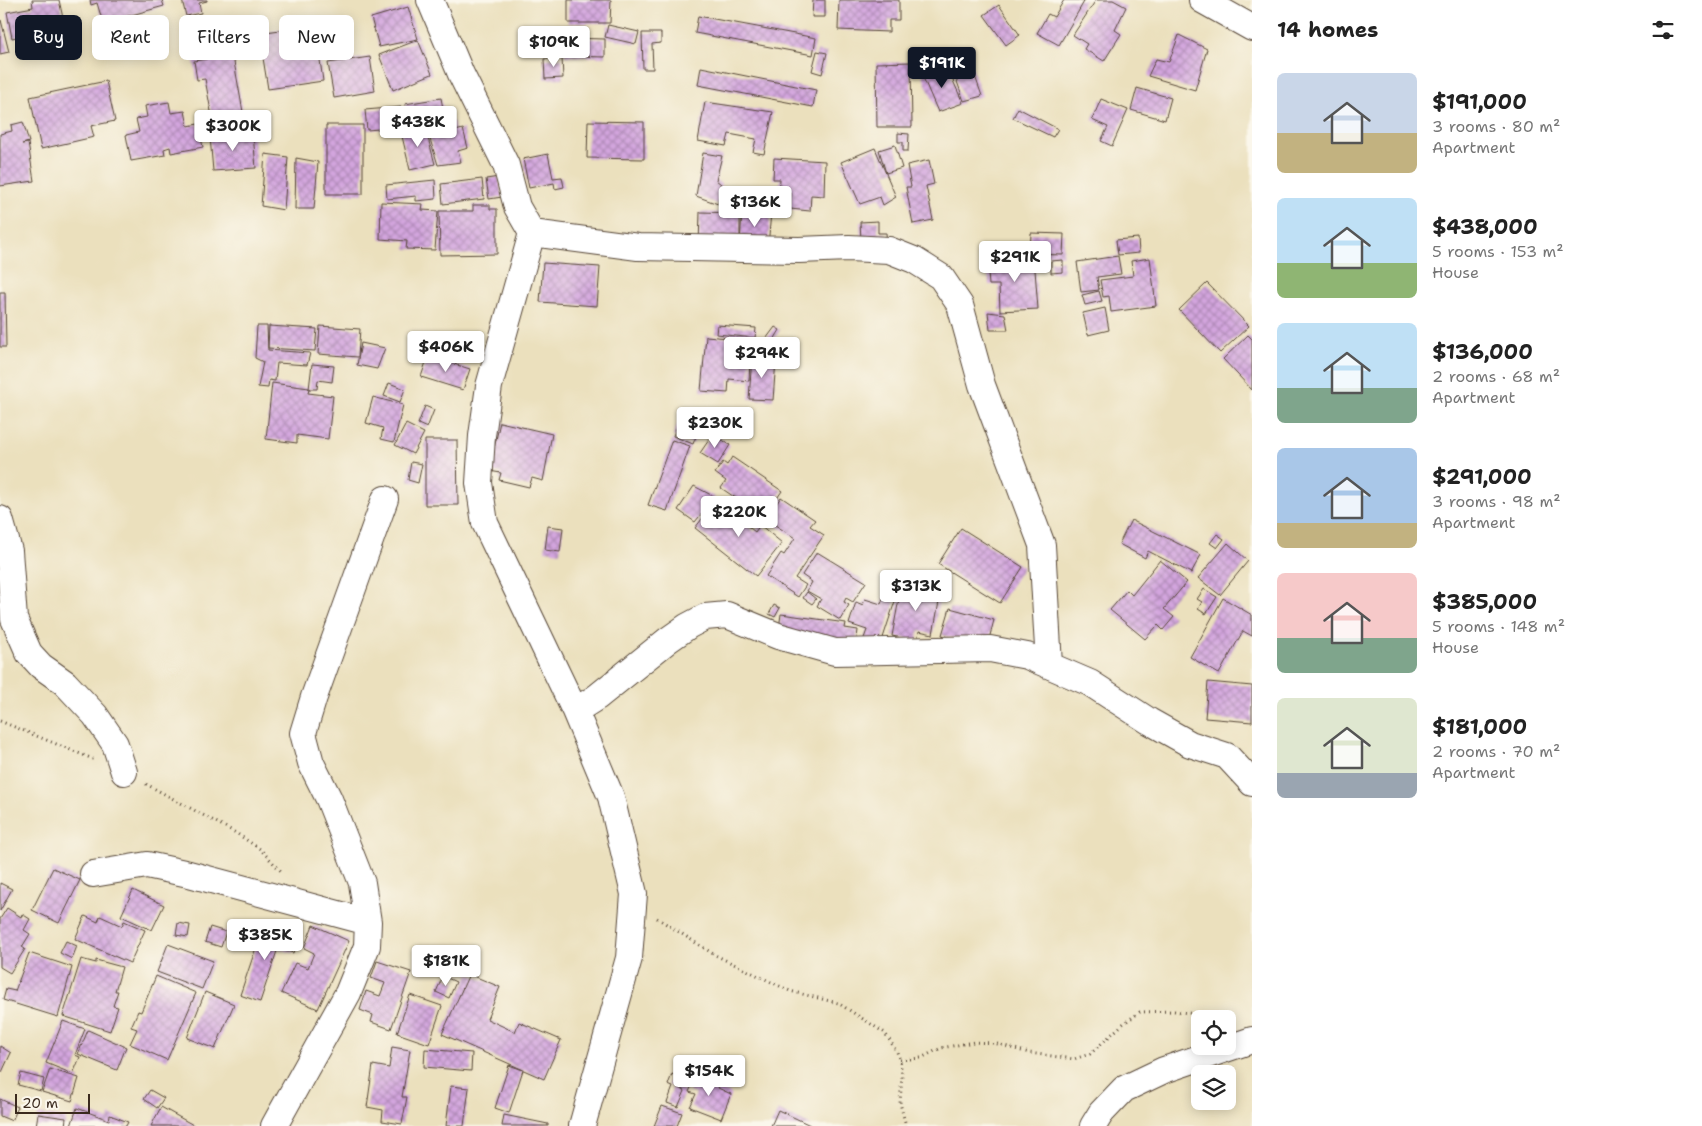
<!DOCTYPE html>
<meta charset="utf-8">
<style>
body{margin:0;font-family:"Shantell Sans",sans-serif;background:#f6f6f6;color:#222;height:100vh;display:flex;flex-direction:column;font-size:19px;white-space:nowrap}
*{box-sizing:border-box;margin:0}
p{font-size:16px;color:#767676}
.icon{flex:none;width:28px;height:28px;fill:none;stroke:currentColor;stroke-width:2;stroke-linecap:round;stroke-linejoin:round}
.map{position:relative;flex:1;overflow:hidden}
.drawer{display:flex;flex-direction:column;background:#fff;width:450px}
.drawer>*{flex:none}
.guide{position:absolute;left:15px;top:15px;width:475px;height:45px;display:flex;gap:10px}
.buttons{position:absolute;left:1191px;top:1010px;display:grid;gap:10px}
.buttons a{display:grid;place-items:center;width:45px;height:45px;border-radius:8px;background:#fff;box-shadow:0 2px 12px #0003;font-size:25px}
.scale{position:absolute;left:15px;bottom:12px;width:75px;box-sizing:border-box;padding-left:5px;border:2px solid #3b2a1e;border-top:0;font-size:14px;line-height:18px;white-space:nowrap;color:#3b2a1e;-webkit-text-stroke:4px #fbf7ec;paint-order:stroke}
.price{position:absolute;translate:-50% -42px;padding:0 11px;border-radius:5px;background:#fff;color:#222;font-size:16px;line-height:32px;filter:drop-shadow(0 1px 2px #0008)}
.price::after{content:'';position:absolute;left:50%;top:30px;width:15px;height:11px;margin-left:-8px;background:inherit;clip-path:polygon(0 0,100% 0,50% 100%)}
.price.selected{background:#111827;color:#fff}
ul{padding:0;list-style:none}
li{display:flex;align-items:center;gap:15px;height:125px;padding:0 25px}
li span{display:grid;place-items:center;flex:none;width:140px;height:100px;border-radius:8px;color:#555}
li>.icon{margin-inline-start:auto}
span .icon{width:60px;height:60px;fill:#fffc;stroke-width:1}
li b{font-size:21px}
h2{display:flex;justify-content:space-between;align-items:center;height:60px;padding:0 25px;font-size:21px}
.tag{padding:0 18px;border-radius:8px;background:#fff;box-shadow:0 2px 12px #0003;font-size:18px;line-height:45px}
.tag.selected{background:#111827;color:#fff}
main{display:flex;flex:1;min-height:0}
.map>svg:first-child{display:block}
.building{fill:url(#building-cross-hatch)}
.lines{fill:none;stroke-linecap:round;stroke-linejoin:round}
.minor-casing{stroke:#554536;stroke-width:28}
.path{stroke:#554536;stroke-width:3;stroke-dasharray:1 4;stroke-linecap:butt}
.minor{stroke:#fff;stroke-width:26}
</style>
<main>
<div class="map">
<svg width="1252" height="1126" viewBox="0 0 1252 1126">
<defs>
<pattern id="building-cross-hatch" width="8" height="8" patternUnits="userSpaceOnUse" patternTransform="scale(1.25)"><rect width="8" height="8" fill="#d3a5de"/><path d="M0 0l8 8M0 8l8-8" fill="none" stroke="#ac87b3"/></pattern>
</defs>
<rect width="100%" height="100%" fill="#fbf7ec"/>
<filter id="ink" filterUnits="userSpaceOnUse"><feTurbulence type="fractalNoise" baseFrequency=".02" numOctaves="2"/><feDisplacementMap in="SourceGraphic" scale="10" xChannelSelector="R" yChannelSelector="G"/><feConvolveMatrix kernelMatrix="1 2 1 2 8 2 1 2 1" color-interpolation-filters="sRGB"/></filter>
<filter id="wash" filterUnits="userSpaceOnUse"><feTurbulence type="fractalNoise" baseFrequency=".0096" numOctaves="4" result="noise"/><feDisplacementMap in="SourceGraphic" scale="20" xChannelSelector="R" yChannelSelector="G"/><feGaussianBlur stdDeviation="1.12" result="paint"/><feColorMatrix in="noise" values="0 0 0 0 0 0 0 0 0 0 0 0 0 0 0 0 0 1.4 0 .05"/><feComposite in="paint" operator="in"/></filter>
<g filter="url(#wash)">
<rect width="100%" height="100%" fill="#ebe0bd"/>
<g id="blocks">
<path class="building" d="M32,0H59L65,27L12,38L7,12L33,7Z
M90,0H162L164,6L103,23L97,3L91,5Z
M182,0H207V1L199,3L201,13L186,16Z
M568,0H611L610,23H568Z
M813,0H825V17H812Z
M839,0H899V20H889V32L838,30Z
M1064,0H1085L1059,45L1037,33L1048,14L1054,17Z
M1096,0H1113L1126,7L1115,30L1121,34L1104,61L1084,49L1087,44L1073,35Z
M999,5L1020,35L1006,45L984,15Z
M408,7L418,39L379,47L371,18Z
M698,16L816,38L813,55L695,33Z
M1,20L9,52L0,54V21Z
M315,25L323,81L268,89L259,33Z
M608,25L639,32L636,44L605,37Z
M642,33H661V43L652,44L653,69H643Z
M1179,35L1207,49L1195,90L1148,76L1156,59L1169,62Z
M565,38L605,39V57L565,56Z
M418,40L432,74L393,90L379,55Z
M231,45L243,112L212,117L205,79L197,80L194,61L207,59L205,49Z
M817,51L827,53L822,74L812,71Z
M370,57L375,91L334,98L328,63Z
M562,58L563,78L545,79L544,59Z
M969,59L982,96L964,101L951,65Z
M911,62L912,127H877L876,63Z
M946,65L963,103L938,112L922,75Z
M701,67L816,90L813,107L698,85Z
M106,81L115,121L91,126L94,137L41,149L30,97Z
M1137,88L1171,98L1165,120L1131,110Z
M441,98L445,119L409,126L405,104Z
M1101,99L1128,110L1112,146L1101,141L1108,127L1092,120Z
M169,102L171,113L185,111L188,126L198,124L203,147L171,153L170,147L164,149L165,155L131,161L126,135L139,132L136,119L147,117L145,106Z
M705,102L773,112L764,154L753,152L756,139L729,134L726,146L698,141Z
M401,107L403,127L367,130L365,110Z
M1018,108L1058,129L1053,137L1013,118Z
M453,121L455,131L463,129L468,148L458,151L461,162L438,165L426,126Z
M588,121L644,122V159L587,158Z
M23,122L29,142L22,144L28,143L34,181L0,186V134L12,131L11,125Z
M326,125H363V194H326Z
M425,127L435,164L410,170L401,132Z
M898,133L909,134L908,151H903V142H898Z
M253,134L256,168L213,171L210,137Z
M895,145L902,168L886,173L879,150Z
M875,148L896,197L883,205L880,197L860,204L841,162Z
M703,153L722,156L716,180L721,184L718,204L696,196Z
M265,154L288,157L284,210L261,206Z
M548,154L553,178L562,177L564,187L555,189L554,183L529,188L523,159Z
M296,158L318,162L314,209H295Z
M774,158L825,161L824,196L811,195L810,211L790,209L791,194L779,193L780,179H773Z
M929,160L934,184L926,186L933,220L913,224L906,187H911L907,165Z
M499,177L502,197L489,199L486,179Z
M482,179L484,199L443,204L441,184Z
M435,180L436,199L416,201V196L387,199L386,185Z
M381,202L423,204L422,210L438,211L435,250L406,249L407,241L380,239Z
M473,205H490V209H497V254L440,255L439,211H473Z
M742,210L771,212L768,247L740,245Z
M700,212L740,213V246L699,245Z
M878,221V233H886L887,244L861,240L860,222Z
M1031,233L1064,234L1063,255L1030,254Z
M1138,238L1139,253L1118,255L1116,240Z
M1118,256L1121,274L1097,277L1099,290L1081,292L1077,262Z
M1034,257L1038,309L1000,311L999,285H989L987,260Z
M1150,258L1156,306L1111,312L1109,296L1103,297L1100,280L1133,276L1131,261Z
M1063,260V272L1051,273V261Z
M543,263L600,267L597,306L540,302Z
M1207,283L1249,326L1220,353L1179,310Z
M1099,291L1102,301L1085,305L1082,295Z
M0,292H5L6,347H0Z
M1105,308L1109,330L1088,335L1083,313Z
M988,312L1005,314L1008,330H990Z
M717,325L756,328L755,338L716,334Z
M257,326H267L268,350L310,353L307,365L277,363L275,381L269,380L268,388L258,387L263,362L255,358Z
M269,326L317,329L315,351L268,348Z
M320,326L360,329L358,357L318,354Z
M775,327L780,330L772,343L766,339Z
M1248,335L1252,339V390L1223,359Z
M706,336L751,340L749,381L729,379L728,393L701,391Z
M361,343L385,348L377,369L357,365Z
M428,356L470,369L463,390L421,377Z
M752,358L776,360L773,400L749,399Z
M312,364L334,366L332,382L318,380L317,389H309Z
M272,383L309,388L308,393L333,396L328,439L297,435V443L266,439Z
M389,383L405,389L400,402L384,396Z
M373,397L403,405L394,442L381,439L383,428L366,423Z
M425,406L434,410L427,428L418,424Z
M682,413L702,421L693,444L673,436Z
M500,422L552,434L543,481L532,478L529,487L499,480L501,473L489,471Z
M406,424L424,433L413,454L395,445Z
M713,434L730,445L718,464L700,453Z
M425,440H457L458,505H425Z
M672,440L690,446L667,511L648,505Z
M732,457L782,491L764,517L721,488L726,481L715,473L723,462L727,465Z
M411,462L422,464L418,483L408,480Z
M694,486L715,497L695,522L678,510Z
M781,497L815,520L810,526L824,535L795,578L806,585L798,597L766,576L781,553L784,555L795,538L766,519Z
M716,501L755,532L760,525L782,543L756,576L695,528Z
M1131,520L1201,555L1191,573L1148,551L1145,558L1119,544Z
M548,526L563,528L560,552L545,550Z
M961,528L1023,567L1000,603L938,564Z
M1217,534L1224,539L1217,548L1210,543Z
M1228,543L1248,561L1220,595L1198,578Z
M817,552L866,582L853,602L846,598L844,602L849,605L840,620L817,606L821,599L807,591L812,582L802,575Z
M1160,560L1187,582L1164,609L1174,617L1163,630L1158,625L1145,639L1110,610L1127,590L1132,595Z
M902,583L941,591L933,634L919,631L917,641L892,636Z
M1204,589L1217,597L1206,614L1198,609L1202,602L1197,599Z
M886,591L897,595L880,647L863,641L867,630L849,624L856,602L863,605L865,599L881,604Z
M807,592L816,599L812,604L803,598Z
M1223,598L1252,615V636L1243,631L1219,674L1190,657Z
M774,605L780,608L775,617L769,614Z
M950,608L994,620L987,647L942,635Z
M781,614L846,623L845,628L858,630L856,646L778,636Z
M1208,682L1252,686V722L1205,718Z
M53,868L80,880L59,923L32,910Z
M0,883L12,889L0,911Z
M133,890L164,905L152,930L121,916Z
M7,908L21,917L22,914L30,919L24,930L30,934L22,947L25,949L10,973L0,967V919Z
M85,916L98,922L100,916L122,926L124,921L145,930L130,963L75,939Z
M178,923L190,925L188,937L176,935Z
M313,925L349,941L318,1009L281,993L295,963L308,968L314,953L304,948Z
M210,927L226,932L221,947L205,942Z
M263,927L298,938L293,953L278,948L260,1002L240,995Z
M66,941L77,946L72,959L60,953Z
M168,944L213,961L202,989L157,972Z
M29,953L72,967L58,1017L3,1000L6,989L15,991Z
M81,959L96,963V960L122,967L115,991H118L113,1006L118,1007L110,1031L63,1016Z
M377,961L411,972L391,1029L371,1022L373,1015L360,1010L366,991L380,996L385,983L371,978Z
M469,974L500,987L487,1019L515,1032L519,1022L561,1040L544,1079L442,1034Z
M156,976L196,993L167,1060L130,1044L137,1029L131,1027L138,1011L141,1012Z
M443,976L456,982L449,998L436,992Z
M205,992L234,1004L215,1049L187,1038Z
M410,995L442,1006L429,1044L397,1033Z
M63,1021L85,1029L75,1055L80,1057L73,1074L46,1063Z
M88,1030L126,1047L117,1070L78,1054Z
M0,1046L11,1053L2,1072L0,1070Z
M392,1047L410,1050L402,1097H407L402,1124L382,1121L383,1110L367,1107L373,1065L389,1068Z
M425,1049L472,1053L471,1071L424,1067Z
M509,1065L523,1070L509,1113L495,1108Z
M50,1069L79,1078L72,1101L42,1092Z
M21,1073L44,1079L41,1091L18,1085Z
M672,1074L683,1078L679,1088L685,1091L678,1107L667,1103L673,1087L668,1085Z
M697,1074L720,1084L718,1088L731,1094L721,1119L690,1107L696,1094L689,1092Z
M451,1086L469,1088L464,1126H446Z
M150,1090L164,1098L157,1108L144,1099Z
M0,1099L18,1107L12,1121L0,1116Z
M662,1106L682,1113L677,1126H654Z
M161,1107L195,1126H151Z
M77,1108L109,1120L110,1115L128,1122L126,1126H71Z
M778,1110L810,1125L809,1126H771Z
M38,1114L66,1118L65,1126H36Z
M504,1115L548,1124V1126H502Z"/>
</g>
</g>
<g filter="url(#ink)">
<use href="#blocks" fill-opacity="0" stroke="#554536" stroke-width="1"/>
<g class="lines">
<defs>
<path id="minor" d="M430,0L461,74L506,165L517,207L532,233L489,386L482,436L479,483L485,523L575,711L611,797L634,894L629,958L582,1126
M1202,0L1252,28
M532,233L638,247L799,250L849,248L889,250L914,260L941,277L960,305L982,385L1042,545L1049,665
M0,519L9,551L14,619L29,653L41,666L65,683L95,715L115,744L124,772
M575,711L597,697L668,640L688,626L705,617L727,615L778,636L835,652L990,649L1027,656L1090,683L1149,721L1190,744L1227,756L1252,783
M93,874L147,865L189,874L368,922
M274,1126L348,993L367,946L368,922L362,883L329,799L311,763L303,733L314,697L385,499
M1093,1126L1101,1113L1124,1089L1164,1070L1252,1040"/>
</defs>
<use href="#minor" class="minor-casing"/>
<path class="path" d="M0,721L93,759
M146,784L236,833L260,849L282,872
M657,918L715,955L790,991L838,1003L885,1033L897,1052L900,1060L902,1075L900,1103L906,1126
M900,1060L921,1058L941,1048L974,1042L994,1043L1029,1053L1074,1059L1090,1054L1123,1024L1140,1012L1174,1011L1231,1019"/>
<use href="#minor" class="minor"/>
</g>
</g>
</svg>
<div class="buttons">
<a><svg class="icon" aria-label="locate" viewBox="0 0 24 24"><circle cx="12" cy="12" r="6"/><path d="M12 2v4M12 18v4M2 12h4M18 12h4"/></svg></a>
<a><svg class="icon" aria-label="layers" viewBox="0 0 24 24"><path d="M12 4l9 5-9 5-9-5zM3 14l9 5 9-5"/></svg></a>
</div>
<div class="scale">20 m</div>
<b class="price" style="left:554px;top:68px">$109K</b>
<b class="price selected" style="left:942px;top:89px">$191K</b>
<b class="price" style="left:418px;top:148px">$438K</b>
<b class="price" style="left:233px;top:152px">$300K</b>
<b class="price" style="left:755px;top:228px">$136K</b>
<b class="price" style="left:1015px;top:283px">$291K</b>
<b class="price" style="left:446px;top:373px">$406K</b>
<b class="price" style="left:762px;top:379px">$294K</b>
<b class="price" style="left:715px;top:449px">$230K</b>
<b class="price" style="left:739px;top:538px">$220K</b>
<b class="price" style="left:916px;top:612px">$313K</b>
<b class="price" style="left:265px;top:961px">$385K</b>
<b class="price" style="left:446px;top:987px">$181K</b>
<b class="price" style="left:709px;top:1097px">$154K</b>
<div class="guide">
<a class="tag selected">Buy</a>
<a class="tag">Rent</a>
<a class="tag">Filters</a>
<a class="tag">New</a>
</div>
</div>
<section class="drawer">
<h2>14 homes<svg class="icon" aria-label="filters" viewBox="0 0 24 24"><path d="M4 7h16M4 17h16"/><circle cx="9" cy="7" r="2"/><circle cx="15" cy="17" r="2"/></svg></h2>
<ul>
<li><span style="background:linear-gradient(#c9d6e8 60%,#c2b280 0)"><svg class="icon" aria-label="home" viewBox="0 0 24 24"><path d="M3 11l9-7 9 7M6 9v11h12V9"/></svg></span><div><b>$191,000</b><p>3 rooms · 80 m²</p><p>Apartment</p></div></li>
<li><span style="background:linear-gradient(#bfe0f5 65%,#8fb573 0)"><svg class="icon" aria-label="home" viewBox="0 0 24 24"><path d="M3 11l9-7 9 7M6 9v11h12V9"/></svg></span><div><b>$438,000</b><p>5 rooms · 153 m²</p><p>House</p></div></li>
<li><span style="background:linear-gradient(#bfe0f5 65%,#7fa58c 0)"><svg class="icon" aria-label="home" viewBox="0 0 24 24"><path d="M3 11l9-7 9 7M6 9v11h12V9"/></svg></span><div><b>$136,000</b><p>2 rooms · 68 m²</p><p>Apartment</p></div></li>
<li><span style="background:linear-gradient(#a9c7e8 75%,#c2b280 0)"><svg class="icon" aria-label="home" viewBox="0 0 24 24"><path d="M3 11l9-7 9 7M6 9v11h12V9"/></svg></span><div><b>$291,000</b><p>3 rooms · 98 m²</p><p>Apartment</p></div></li>
<li><span style="background:linear-gradient(#f6c9c9 65%,#7fa58c 0)"><svg class="icon" aria-label="home" viewBox="0 0 24 24"><path d="M3 11l9-7 9 7M6 9v11h12V9"/></svg></span><div><b>$385,000</b><p>5 rooms · 148 m²</p><p>House</p></div></li>
<li><span style="background:linear-gradient(#dfe7d0 75%,#9aa5b1 0)"><svg class="icon" aria-label="home" viewBox="0 0 24 24"><path d="M3 11l9-7 9 7M6 9v11h12V9"/></svg></span><div><b>$181,000</b><p>2 rooms · 70 m²</p><p>Apartment</p></div></li>
</ul>
</section>
</main>
